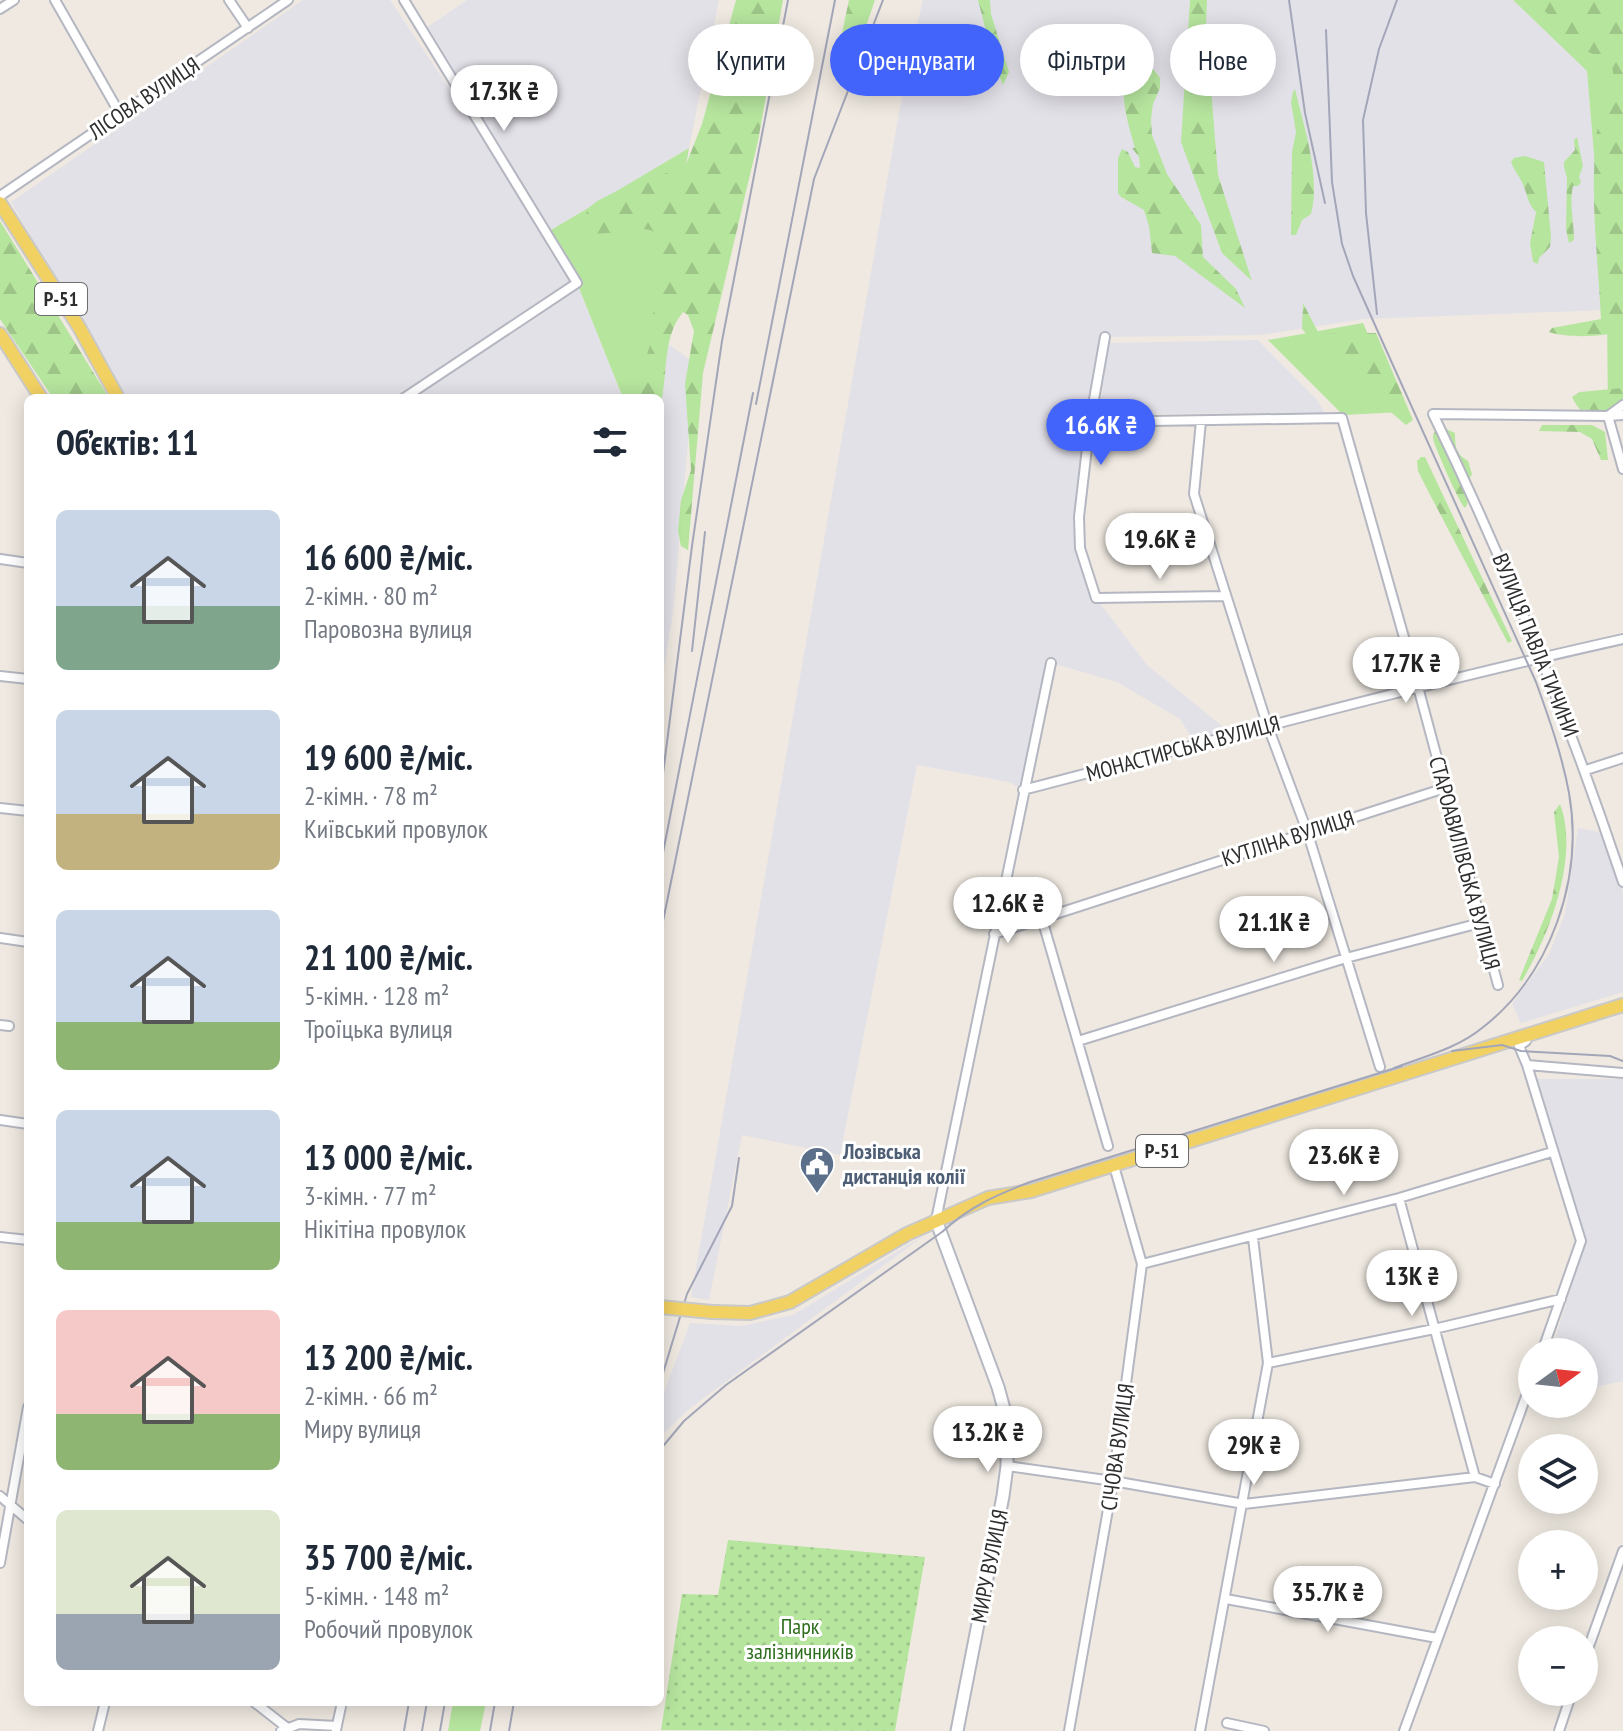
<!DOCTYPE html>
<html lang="uk">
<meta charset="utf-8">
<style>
body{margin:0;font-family:"PT Sans Narrow",sans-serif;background:#f2f2f3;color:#1f2937;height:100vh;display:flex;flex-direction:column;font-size:30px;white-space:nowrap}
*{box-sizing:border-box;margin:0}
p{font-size:26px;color:#747a83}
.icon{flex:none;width:44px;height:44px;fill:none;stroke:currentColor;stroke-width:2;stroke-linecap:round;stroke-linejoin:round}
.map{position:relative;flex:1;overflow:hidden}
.sheet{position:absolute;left:24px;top:394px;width:640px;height:1312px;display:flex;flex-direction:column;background:#fff;border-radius:12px;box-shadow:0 4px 20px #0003}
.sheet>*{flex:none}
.top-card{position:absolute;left:688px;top:24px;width:760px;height:72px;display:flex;gap:16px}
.needle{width:52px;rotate:75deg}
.tools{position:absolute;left:1518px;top:1338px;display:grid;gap:16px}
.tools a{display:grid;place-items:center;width:80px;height:80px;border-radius:50%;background:#fff;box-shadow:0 4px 20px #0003;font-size:40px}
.price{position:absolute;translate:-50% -68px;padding:0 18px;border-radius:28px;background:#fff;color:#222;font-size:26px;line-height:52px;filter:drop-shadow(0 2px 4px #0008)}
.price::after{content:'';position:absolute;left:50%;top:48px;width:24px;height:18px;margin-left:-12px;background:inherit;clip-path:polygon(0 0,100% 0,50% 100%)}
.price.selected{background:#4264fb;color:#fff}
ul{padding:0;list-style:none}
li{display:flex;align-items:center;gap:24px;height:200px;padding:0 32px}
li span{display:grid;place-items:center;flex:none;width:224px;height:160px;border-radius:12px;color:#555}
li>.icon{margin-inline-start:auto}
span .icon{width:96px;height:96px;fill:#fffc;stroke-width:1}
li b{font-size:34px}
h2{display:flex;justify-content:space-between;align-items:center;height:96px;padding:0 32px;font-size:34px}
.tag{padding:0 28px;border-radius:36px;background:#fff;box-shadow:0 4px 20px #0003;font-size:28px;line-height:72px}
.tag.selected{background:#4264fb;color:#fff}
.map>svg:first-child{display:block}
.industrial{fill:#e3e1e8}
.grass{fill:#b6e59e}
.forest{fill:url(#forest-firs)}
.park{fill:url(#park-dots)}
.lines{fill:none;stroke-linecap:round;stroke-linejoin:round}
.minor-casing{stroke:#b4b7c1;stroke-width:12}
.secondary-casing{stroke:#b4b7c1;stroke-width:15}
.primary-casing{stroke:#c9c9c9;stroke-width:16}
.minor{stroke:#fff;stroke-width:8}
.secondary{stroke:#fff;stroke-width:11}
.primary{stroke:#f2d163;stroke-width:12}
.rail{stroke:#a3a6b8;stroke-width:2}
.primary-bridge-casing{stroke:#c9c9c9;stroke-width:16;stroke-linecap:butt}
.primary-bridge{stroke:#f2d163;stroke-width:12}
.labels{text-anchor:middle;stroke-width:6;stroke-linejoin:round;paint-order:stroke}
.shield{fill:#fff;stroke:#6d6d6d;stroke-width:2}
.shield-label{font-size:20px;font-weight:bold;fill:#2e2e2e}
.street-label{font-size:22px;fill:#2e2e2e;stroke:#fff}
.service-label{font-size:22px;font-weight:bold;fill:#4e5e75;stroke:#fff;text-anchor:start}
.park-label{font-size:22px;fill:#2c6e1b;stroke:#fff}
</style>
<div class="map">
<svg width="1623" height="1731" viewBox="0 0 1623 1731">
<defs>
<pattern id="forest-firs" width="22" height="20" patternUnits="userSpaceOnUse" patternTransform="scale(2)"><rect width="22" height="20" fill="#b6e59e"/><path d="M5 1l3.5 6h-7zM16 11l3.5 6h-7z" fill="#9dc588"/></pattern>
<pattern id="park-dots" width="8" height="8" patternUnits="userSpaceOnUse" patternTransform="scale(2)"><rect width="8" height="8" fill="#b6e59e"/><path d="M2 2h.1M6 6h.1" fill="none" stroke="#9dc588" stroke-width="1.8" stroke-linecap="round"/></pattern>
</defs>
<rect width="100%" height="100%" fill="#efe9e1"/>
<path class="industrial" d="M303,0H390L531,210L423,30L467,0H719L689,148L546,233L577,283L623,398H125L11,202Z
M923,0H1513L1587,71L1607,310L1364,319L1261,335L1105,337L1090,422L1080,548L1096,598L1147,665L1233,735L1196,745L1180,719L1117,682L1052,663L1023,790L1009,782L917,765L840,1155L742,1135L709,1300L691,1297L908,62Z
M658,337L695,363L673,613L660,693V398H647Z
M1258,340L1317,400L1325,413L1099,414L1108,343Z
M1578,828L1605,833L1623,892V992L1521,1023L1512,1004L1549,954L1565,914Z
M1534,1079H1623V1381L1586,1389L1584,1352H1551L1586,1239Z
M926,1234L689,1409L660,1437V1403L690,1323L741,1326L793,1315Z"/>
<path class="grass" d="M1513,0H1623V405L1608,416L1607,310L1587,71Z
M689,148L647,398H623L577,283L546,233Z
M1363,323L1402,412L1343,415L1268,340Z
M453,1702H486L480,1731H448Z"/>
<path class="forest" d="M736,0H783L758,141L703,373L688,550L681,546L678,531L681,500L691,470L685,384L694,331L688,315L683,312C661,339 669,375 660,406V398H641L639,381L653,335L652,317L659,294L666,281C665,274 660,269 658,263C656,255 661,244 658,237C650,218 605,242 583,230C585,205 593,203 613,193C631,185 647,178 667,173L680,180L702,124Z
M849,0H875L851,70L833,76Z
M978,0H990L991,14L1009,72L1003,85L995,66Z
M1190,0H1207L1206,28L1218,175L1252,281L1222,253L1181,142Z
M1532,0H1623V329C1607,338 1566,338 1549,332L1552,328L1601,319C1598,260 1590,199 1596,139C1597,118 1622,82 1610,63L1569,42L1556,21Z
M1136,59L1154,70L1160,78V88L1153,104L1151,119L1152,135L1167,174L1201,225L1203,257L1236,289L1245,308L1175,256L1152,253L1149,226L1144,210L1121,197L1118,193V158L1122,149L1128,152L1135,167L1140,168L1139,157L1132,148H1135C1128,123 1113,81 1136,59Z
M1295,89C1304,128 1321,176 1311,214L1302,220L1296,235H1291L1292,152L1296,132L1291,102L1293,92Z
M1577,137L1583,166L1579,177L1581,182L1578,186H1573C1569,205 1574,221 1574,240L1569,243L1566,229L1567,178L1564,167V162L1575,150L1574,140Z
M1525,156L1544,162L1551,237L1550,247L1539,258L1538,264L1533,262L1530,243L1536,212C1528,204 1528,197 1524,187C1521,178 1514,171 1511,162L1514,158Z
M0,221L109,398H53L0,319Z
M1303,303L1319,334L1376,333L1413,420L1406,425L1339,368L1302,329Z
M1623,388V402C1602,415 1585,425 1572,397L1580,392Z
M1542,425H1592L1605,432L1608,460H1601L1592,439L1580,432L1539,431Z
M1444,428L1455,433C1455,447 1456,454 1468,461L1472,474C1463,489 1472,499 1465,508C1459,503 1437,451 1434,442C1432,435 1433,436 1436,429Z
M1421,457H1425L1512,641L1508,643L1427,489L1418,471L1417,461Z
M1560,804C1580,857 1549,935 1522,981L1519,980L1552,899L1559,857L1554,812Z"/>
<path class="park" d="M728,1540L925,1557L895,1731L661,1730L682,1594L718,1595Z"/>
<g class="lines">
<defs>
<path id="minor" d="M55,0L120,114
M229,0L248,28
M404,0L577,283L404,398
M0,9L14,0
M0,196L288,0
M1105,337L1090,422L1079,517L1080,548L1096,598L1225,596
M1623,405L1608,416L1433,414C1508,568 1569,720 1623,882
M1623,415L1608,416L1623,469
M1201,421L1194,494L1267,724L1307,831L1380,1067
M1090,422L1342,418L1418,687L1498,985
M0,559L28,563
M0,676L28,679
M1586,770L1623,758
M1023,790C1223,738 1421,684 1623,639
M0,808L28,811
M1042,919L1108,1146
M994,934L1445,788
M0,938L28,942
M0,1025L9,1026
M1078,1041L1346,958L1480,923
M1526,1041L1519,1046L1527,1065L1623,1073
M1527,1065L1581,1241L1542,1352
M0,1120L28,1124
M1399,1198L1475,1477
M936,1220L1051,663
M0,1237L28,1240
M1142,1264L1399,1198L1552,1152
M1268,1363L1434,1329L1561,1299
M1007,1466L1113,1481L1244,1504L1475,1477L1495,1484
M0,1496L28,1520
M0,1563L28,1407
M1226,1599L1437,1638
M1584,1660L1623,1551
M254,1702L286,1727
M1227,1723L1264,1731
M336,1730L342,1702
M98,1731L105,1702
M281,1731L299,1724L337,1726
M1069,1731L1113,1481L1142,1264L1114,1166
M1200,1731L1268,1363L1253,1238
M1404,1731L1532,1380
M1559,1731L1572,1692"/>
<path id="secondary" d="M936,1220L998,1387L1007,1420V1466L1003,1496L957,1731"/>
<path id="primary" d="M0,203L79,327L118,398
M0,334L41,398
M712,1312L750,1313L790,1302L907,1234L988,1198L1031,1191L1623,1005"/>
</defs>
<use href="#minor" class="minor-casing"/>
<use href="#secondary" class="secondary-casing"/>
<use href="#primary" class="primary-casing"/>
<use href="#minor" class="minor"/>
<use href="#secondary" class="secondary"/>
<use href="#primary" class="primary"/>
<path class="rail" d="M1289,0L1305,113L1325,203
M1326,30L1332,182L1342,244L1353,276L1392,363L1536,682C1549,718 1562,755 1569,793C1584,878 1551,975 1482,1028C1458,1048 1423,1057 1394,1068
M1377,314L1366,213L1363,120L1379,49L1397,0
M756,404L835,0
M692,651L705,532
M660,797L692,546L722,341L788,0
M660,868L753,393
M660,936L814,179L883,0
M1452,1051L1502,1045L1521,1051L1610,1056L1623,1061
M660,1383L687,1294L732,1206L739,1158
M664,1445L684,1421L726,1385L942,1232C969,1207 996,1195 1030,1182L1402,1066
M404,1731L409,1702
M422,1731L427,1702
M440,1731L445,1702
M490,1731L495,1702
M509,1731L514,1702"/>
<defs>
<path id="primary-bridge" d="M660,1307L712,1312"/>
</defs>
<use href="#primary-bridge" class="primary-bridge-casing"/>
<use href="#primary-bridge" class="primary-bridge"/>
</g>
<defs>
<symbol id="civic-pin" viewBox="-11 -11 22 30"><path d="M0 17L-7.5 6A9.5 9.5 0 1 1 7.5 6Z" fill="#5c6f8a" stroke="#fff"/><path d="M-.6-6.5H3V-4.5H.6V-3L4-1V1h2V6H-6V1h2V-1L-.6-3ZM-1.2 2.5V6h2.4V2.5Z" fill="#fff"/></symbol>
</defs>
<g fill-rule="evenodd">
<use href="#civic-pin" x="797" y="1144" width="40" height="54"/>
</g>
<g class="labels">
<g class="shield">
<rect x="35" y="283" width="52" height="32" rx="6"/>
<rect x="1136" y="1135" width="52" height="32" rx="6"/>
</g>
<g class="shield-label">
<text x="61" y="306">Р-51</text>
<text x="1162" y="1158">Р-51</text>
</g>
<g class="street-label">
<text transform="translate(144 98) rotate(-34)" y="8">ЛІСОВА ВУЛИЦЯ</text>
<text transform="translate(1536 645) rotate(68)" y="8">ВУЛИЦЯ ПАВЛА ТИЧИНИ</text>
<text transform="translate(1183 748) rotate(-15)" y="8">МОНАСТИРСЬКА ВУЛИЦЯ</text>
<text transform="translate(1288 838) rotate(-18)" y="8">КУТЛІНА ВУЛИЦЯ</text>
<text transform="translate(1465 863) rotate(75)" y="8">СТАРОАВИЛІВСЬКА ВУЛИЦЯ</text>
<text transform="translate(1117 1447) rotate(-82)" y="8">СІЧОВА ВУЛИЦЯ</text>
<text transform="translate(989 1566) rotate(-79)" y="8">МИРУ ВУЛИЦЯ</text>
</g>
<g class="service-label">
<text x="843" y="1159">Лозівська<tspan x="843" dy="25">дистанція колії</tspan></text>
</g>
<g class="park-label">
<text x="800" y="1634">Парк<tspan x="800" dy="25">залізничників</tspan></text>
</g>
</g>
</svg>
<div class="tools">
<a><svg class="needle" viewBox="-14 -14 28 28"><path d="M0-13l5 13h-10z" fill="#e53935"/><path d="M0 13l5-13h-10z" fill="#747a83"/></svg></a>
<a><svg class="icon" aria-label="layers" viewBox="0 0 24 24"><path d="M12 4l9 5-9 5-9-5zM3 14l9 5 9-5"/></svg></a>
<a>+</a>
<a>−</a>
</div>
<b class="price" style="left:504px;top:133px">17.3K ₴</b>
<b class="price selected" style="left:1101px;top:467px">16.6K ₴</b>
<b class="price" style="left:1160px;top:581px">19.6K ₴</b>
<b class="price" style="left:1406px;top:705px">17.7K ₴</b>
<b class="price" style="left:1008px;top:945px">12.6K ₴</b>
<b class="price" style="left:1274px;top:964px">21.1K ₴</b>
<b class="price" style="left:1344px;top:1197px">23.6K ₴</b>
<b class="price" style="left:1412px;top:1318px">13K ₴</b>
<b class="price" style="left:988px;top:1474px">13.2K ₴</b>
<b class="price" style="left:1254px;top:1487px">29K ₴</b>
<b class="price" style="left:1328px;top:1634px">35.7K ₴</b>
<div class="top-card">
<a class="tag">Купити</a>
<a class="tag selected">Орендувати</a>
<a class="tag">Фільтри</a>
<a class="tag">Нове</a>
</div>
<section class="sheet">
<h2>Об’єктів: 11<svg class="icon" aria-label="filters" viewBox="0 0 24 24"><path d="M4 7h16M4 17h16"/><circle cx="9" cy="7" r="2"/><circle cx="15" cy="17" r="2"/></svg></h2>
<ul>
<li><span style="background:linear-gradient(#c9d6e8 60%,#7fa58c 0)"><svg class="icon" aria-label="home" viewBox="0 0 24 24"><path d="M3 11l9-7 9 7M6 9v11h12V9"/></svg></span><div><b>16 600 ₴/міс.</b><p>2-кімн. · 80 m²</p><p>Паровозна вулиця</p></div></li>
<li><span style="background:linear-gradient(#c9d6e8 65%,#c2b280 0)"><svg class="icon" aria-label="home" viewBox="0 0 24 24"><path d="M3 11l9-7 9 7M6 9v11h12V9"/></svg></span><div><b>19 600 ₴/міс.</b><p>2-кімн. · 78 m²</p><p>Київський провулок</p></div></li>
<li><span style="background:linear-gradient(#c9d6e8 70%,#8fb573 0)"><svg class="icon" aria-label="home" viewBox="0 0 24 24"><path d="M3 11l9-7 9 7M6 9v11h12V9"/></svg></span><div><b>21 100 ₴/міс.</b><p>5-кімн. · 128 m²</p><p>Троїцька вулиця</p></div></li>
<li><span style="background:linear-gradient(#c9d6e8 70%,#8fb573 0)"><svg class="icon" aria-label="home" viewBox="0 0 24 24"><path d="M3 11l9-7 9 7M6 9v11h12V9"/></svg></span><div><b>13 000 ₴/міс.</b><p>3-кімн. · 77 m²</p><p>Нікітіна провулок</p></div></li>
<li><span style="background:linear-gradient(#f6c9c9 65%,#8fb573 0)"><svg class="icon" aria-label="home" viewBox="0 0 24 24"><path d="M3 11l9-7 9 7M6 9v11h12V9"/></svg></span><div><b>13 200 ₴/міс.</b><p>2-кімн. · 66 m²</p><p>Миру вулиця</p></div></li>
<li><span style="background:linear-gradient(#dfe7d0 65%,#9aa5b1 0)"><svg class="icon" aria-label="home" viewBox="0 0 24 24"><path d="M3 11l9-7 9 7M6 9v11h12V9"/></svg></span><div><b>35 700 ₴/міс.</b><p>5-кімн. · 148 m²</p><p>Робочий провулок</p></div></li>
</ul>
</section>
</div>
